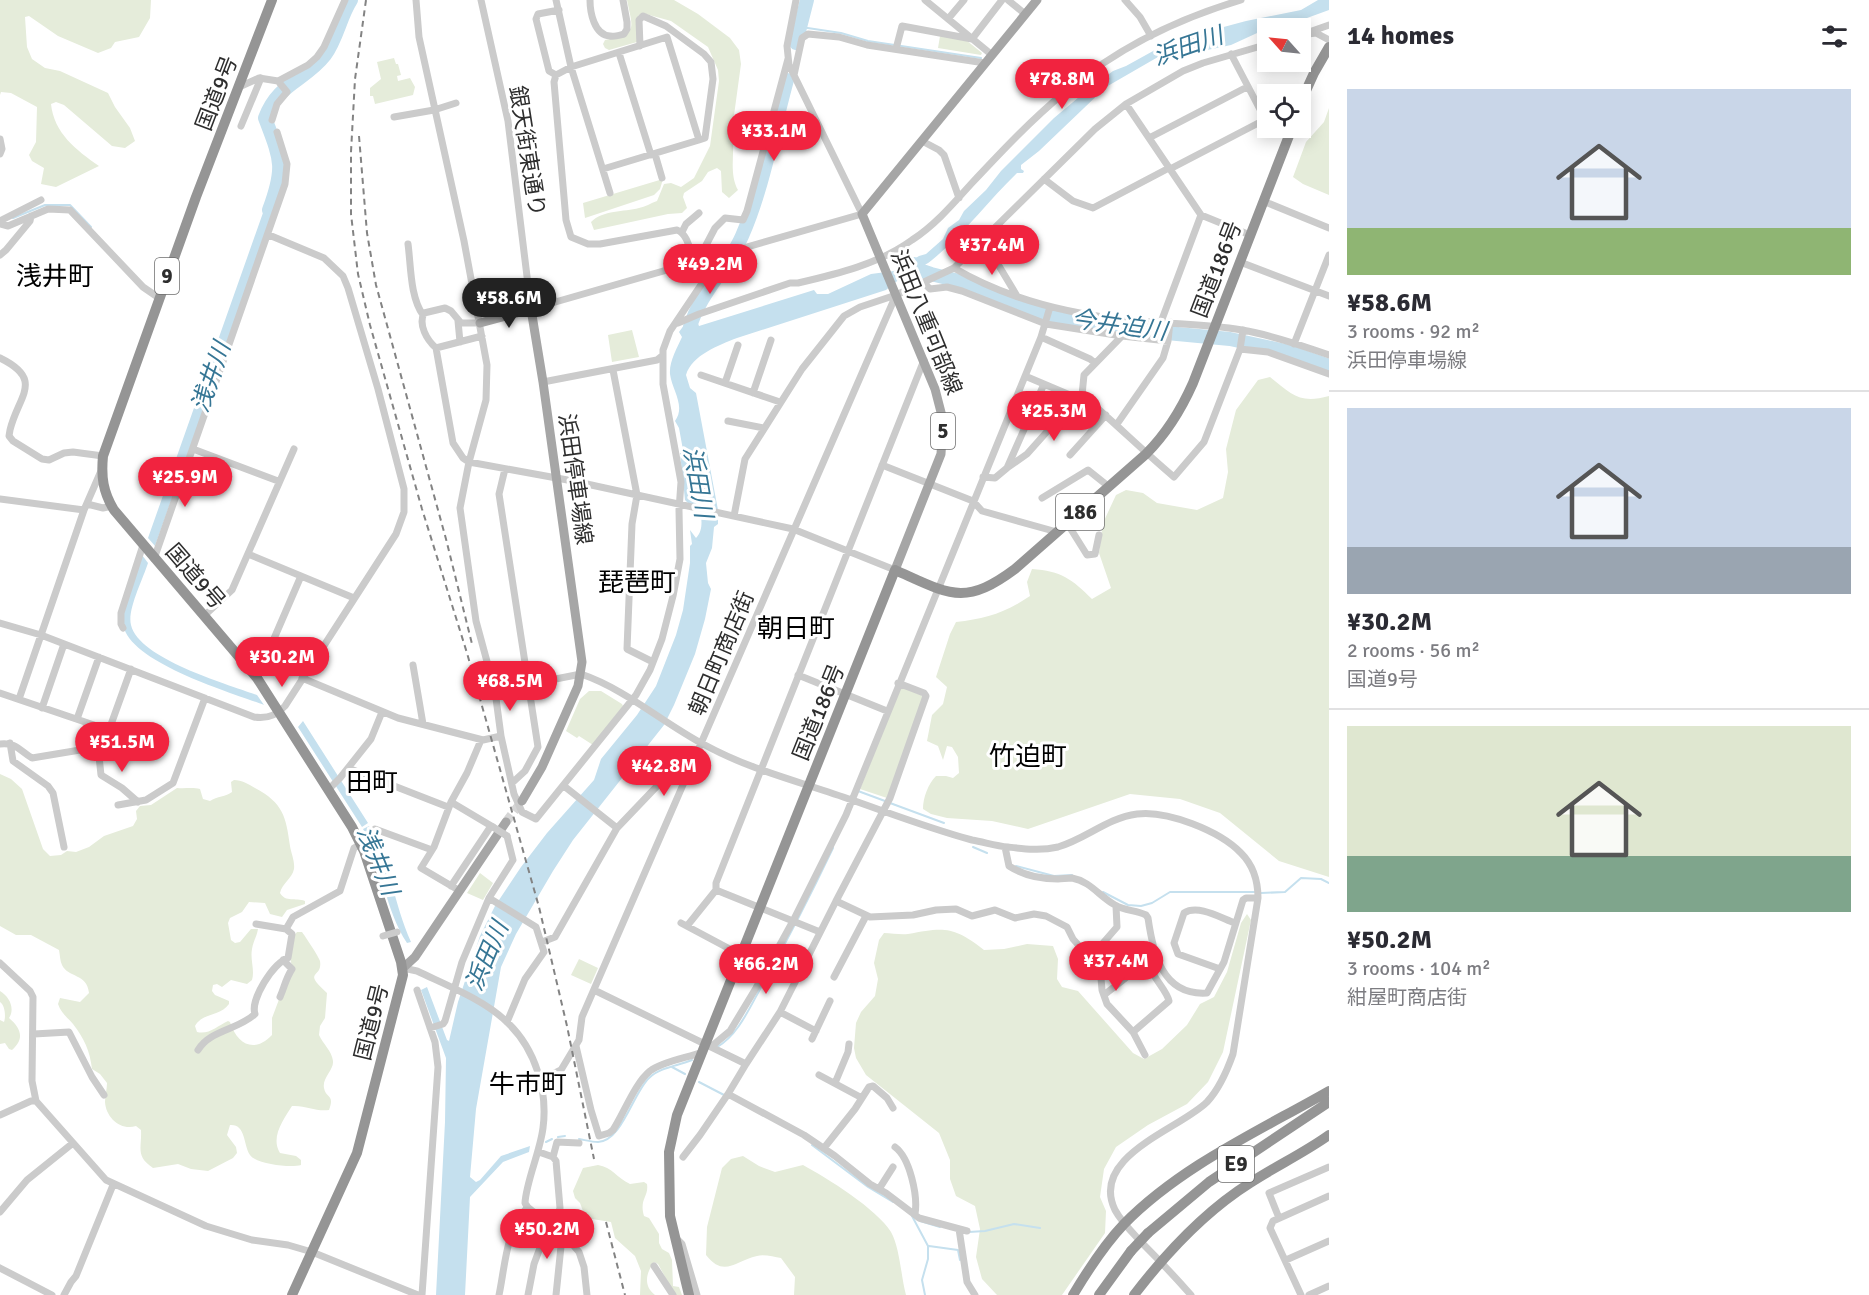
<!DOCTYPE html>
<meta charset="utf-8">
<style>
body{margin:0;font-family:Signika,"Noto Sans JP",sans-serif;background:#f2f2f3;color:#2b2b33;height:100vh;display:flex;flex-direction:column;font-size:22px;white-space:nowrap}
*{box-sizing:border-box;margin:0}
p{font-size:20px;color:#7c7c81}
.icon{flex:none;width:33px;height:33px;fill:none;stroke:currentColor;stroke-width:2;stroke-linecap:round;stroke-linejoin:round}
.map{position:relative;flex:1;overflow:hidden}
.drawer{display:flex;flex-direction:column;background:#fff;width:540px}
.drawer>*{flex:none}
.needle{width:39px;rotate:297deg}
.tools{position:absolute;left:1257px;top:18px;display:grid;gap:12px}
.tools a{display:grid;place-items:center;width:54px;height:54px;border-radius:0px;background:#fff;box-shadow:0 3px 15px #0003;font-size:30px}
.price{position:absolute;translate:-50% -51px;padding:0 14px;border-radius:21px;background:#f1233f;color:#fff;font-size:20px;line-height:39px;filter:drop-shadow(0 2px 3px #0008)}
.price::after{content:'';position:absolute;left:50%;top:36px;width:18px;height:14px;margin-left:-9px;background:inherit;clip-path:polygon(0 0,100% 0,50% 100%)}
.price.selected{background:#222;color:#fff}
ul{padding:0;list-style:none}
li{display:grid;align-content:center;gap:12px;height:318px;padding:0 18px}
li+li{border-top:2px solid #e1e1e2}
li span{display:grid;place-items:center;height:186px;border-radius:0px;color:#555}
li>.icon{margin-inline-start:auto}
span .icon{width:108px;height:108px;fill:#fffc;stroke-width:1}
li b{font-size:26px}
h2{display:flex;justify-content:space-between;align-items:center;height:72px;padding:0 18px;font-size:26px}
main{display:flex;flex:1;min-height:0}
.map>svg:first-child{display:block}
.green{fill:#e5ecda}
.water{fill:#c5e0ee}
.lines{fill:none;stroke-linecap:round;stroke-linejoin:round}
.stream{stroke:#c5e0ee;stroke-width:2}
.river{stroke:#c5e0ee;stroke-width:14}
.major-tunnel{stroke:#d5d5d5;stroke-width:9;stroke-dasharray:9 4.5;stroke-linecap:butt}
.minor{stroke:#cbcbcb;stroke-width:7}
.major{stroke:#a6a6a6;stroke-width:9}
.highway{stroke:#959595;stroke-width:10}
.rail{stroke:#838383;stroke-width:2;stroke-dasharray:6 4.5;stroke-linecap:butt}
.minor-bridge{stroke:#cbcbcb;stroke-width:7}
.highway-bridge{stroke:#959595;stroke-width:10}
.labels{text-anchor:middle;stroke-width:6;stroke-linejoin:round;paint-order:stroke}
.shield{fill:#fff;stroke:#6d6d6d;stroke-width:1.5}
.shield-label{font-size:21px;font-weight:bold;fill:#2e2e2e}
.street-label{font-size:22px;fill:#2e2e2e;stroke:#fff}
.water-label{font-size:24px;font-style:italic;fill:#367695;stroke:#fff}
.quarter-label{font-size:26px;fill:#000;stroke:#fff}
</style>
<main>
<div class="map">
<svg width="1329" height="1295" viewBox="0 0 1329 1295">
<rect width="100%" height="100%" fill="#fff"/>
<path class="green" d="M0,0H151L150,18L139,37L115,42L111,48L98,53L58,36L29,16L25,17L27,47L32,59L45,68L60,71L108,93L115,107L130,128L135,141L125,148L112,146L64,105L56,102L51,104C54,133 76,150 99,166L56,187L41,184L44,168L32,161L29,155L36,142L37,107L11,93L1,92L0,95Z
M627,0H674L698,14L730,38L739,50L741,64L732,130C736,150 728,172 738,190L729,198L722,192L721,171L717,168L708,172L702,181L684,193L683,197L687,208L682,213L668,214L594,230L591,222C603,210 624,212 639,208C645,207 651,203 657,201L664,184L671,183L681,187L694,178L710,146L719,81L718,70L708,47L671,21L642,13L638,16L637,42L609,50L605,48L603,44L605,40C638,33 633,30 627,0Z
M940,36L966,40L982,53L981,55L938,48Z
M394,58L396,64H398L401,75L397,76L398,81L410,78L415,87L413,95L375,104L373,96H370V88L381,79L377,62Z
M1329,108V195L1303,184L1293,177L1306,142L1324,122Z
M663,179L660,189L654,195L585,218L583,203Z
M632,330L639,357L612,362L608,335Z
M1270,377C1292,395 1300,404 1329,396V877L1279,861L1220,813L1180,799L1130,794L1028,829L992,821L947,818L931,814L923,809C923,798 928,784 936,776H946L953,778L959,773L958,757L952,747L947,746L943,760L938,746L927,741L932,715L943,704L947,687L936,677L950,634L956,622C985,619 1005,613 1030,596L1027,582L1032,569C1061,571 1072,579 1092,599L1111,588L1099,553L1103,523L1116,495L1126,490L1143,493L1157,503L1197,510L1223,498L1228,472L1226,449L1236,410L1258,380Z
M903,688L921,695L923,698L887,798L860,789L900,689Z
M589,691H601L622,704L623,706L593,745L579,736L577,738L566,731L580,699Z
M0,774L11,779L22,789L43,849L50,856L61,855L67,851L76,852L89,847L104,836L133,826L137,819L136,811L140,806L151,805L177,788C185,789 192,787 200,789L203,799L210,801C217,796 226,797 232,792L231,782L234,780C242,780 248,784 255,788C283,803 286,816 290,846C291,853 295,861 294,869C292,879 282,883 280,893C286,903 295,897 305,901V904L287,910L282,917L270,914L265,903L249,902L242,912L230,918L228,923L231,940L235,943L240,942L251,929H258C257,936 253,942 252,949C250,960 255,970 252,980L247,984L231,980L222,987L217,984L213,985L212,991L215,995L229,1001V1004C220,1017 203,1012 195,1026L197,1032C209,1035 217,1026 228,1021L230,1022C237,1044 254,1054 272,1035V1018L292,965C288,956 290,939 297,932H302C305,936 319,957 320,961C323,979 301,970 327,993L325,1018L320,1026L319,1035C323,1044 332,1051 333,1061C334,1070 322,1078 324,1088C326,1099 335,1094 329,1110C316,1112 306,1105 292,1106C284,1119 270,1137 280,1153L296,1156L301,1160V1165C290,1168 256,1164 250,1155C243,1144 246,1124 230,1125L227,1135L236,1147L237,1153L233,1158L208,1171L191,1169L178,1164L153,1168C135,1156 142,1148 141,1130L136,1126C121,1131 106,1118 105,1102C105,1096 107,1089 107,1083L100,1074L92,1069C90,1051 84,1038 73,1024C67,1017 61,1013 58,1004L60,998L80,1002L89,993C87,973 68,978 62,965C60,961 60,955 59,950L31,935H16L0,926Z
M480,873L493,883L483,900L467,893Z
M1247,914L1251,920L1223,1052L1208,1082L1187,1104L1148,1125L1116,1147L1104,1169L1100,1197L1106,1211L1105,1233L1062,1295H997L982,1279L976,1257L980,1229L975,1206L956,1196L950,1179V1160L939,1133L866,1075L856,1058L854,1048L856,1023L861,1012L875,996L878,979L874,963L879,940L884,933C892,933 900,935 908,934C944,927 954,926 984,950L1004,949L1027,944L1053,946L1058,959L1057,979L1062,987L1078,991L1133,1053L1144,1059L1162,1049L1187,1025L1200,1004L1214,997L1227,972L1241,923Z
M579,959L598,968L591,984L571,975Z
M0,991C10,997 15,1009 9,1018C21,1028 25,1039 12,1050L9,1049L5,1043L0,1044V1020L4,1022C6,1017 5,1005 0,1002Z
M743,1156L759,1166L775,1172L803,1165C827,1178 877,1209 891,1232C900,1248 901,1277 906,1295H794L795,1277L781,1258C774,1257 764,1254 757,1256C735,1261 724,1278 706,1255L707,1227L722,1168L731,1159Z
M598,1165C612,1167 617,1178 630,1184L644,1182L647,1184C649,1197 639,1199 644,1216L649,1218L659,1234V1243L662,1249L669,1253L672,1260L673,1286L679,1287L682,1295H675L658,1264L654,1262C646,1273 643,1286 655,1295H640L641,1271L635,1256L615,1238L611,1222L592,1219L583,1211L580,1203L575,1198L573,1191L583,1168Z"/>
<path class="water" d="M1318,0H1329V10L1307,18L1268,28L1231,45L1193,53L1168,54L1158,57L1106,87L1039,151L1021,165V169L1024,171L1023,173H1017C988,201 964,234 932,260C924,267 913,269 904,276C898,280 892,285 886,290L737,338C719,345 692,355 686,375L690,388L696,393L718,510V524L714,527L712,548L706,563L708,583L711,589L705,619L695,654L674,705L664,725L573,840L553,871L516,934L501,967L476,1109L470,1177L476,1182L480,1180L501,1156L530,1146L529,1152L503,1162L470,1197L465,1295H436L445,1122L446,1058L421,990L427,987L447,1040L449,1041L458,1002L480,936L495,906L521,867L547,833L594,780L601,759L637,715L656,686L676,635L683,610L690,563V546L692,544L690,530L696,538C702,532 702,523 701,516L685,500L680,453L683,450L679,428L675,421C686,406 672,390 670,374C669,362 677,348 682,337L679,332L692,314L697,310L695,316L699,326L814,290L817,294H828L871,274L894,271L919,256L926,254L943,239L948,228L959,220L964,211L986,190L1001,171L1054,118L1085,92L1113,71L1126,66L1173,40L1190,39L1200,36L1205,32L1246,21L1301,10Z
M270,193L279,197L155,546L148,538Z
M142,555L148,563C143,579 127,610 131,625C139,659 227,684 257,695L264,705C233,693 122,661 123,621C123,608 137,571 142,555Z
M303,721L368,823L362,827L298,727Z
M369,826C390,862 394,904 411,942L407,943C385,910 382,865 363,829Z"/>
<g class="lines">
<path class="stream" d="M801,27L841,33L868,41L981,58
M13,218L45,205H70L91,227
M858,791L885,801
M890,803L944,823
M973,847L987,853
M1016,866L1054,876L1072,875
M1103,892L1128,905L1141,906L1152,903L1170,892H1255
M1261,893L1285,892L1301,878L1321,879L1329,883
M717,1047C739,1035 751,1004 763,984C788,939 811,894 833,848
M672,1067L685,1074
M699,1082L724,1095
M558,1137L565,1136
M579,1139C585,1140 592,1142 598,1142C622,1141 633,1093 649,1078C660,1067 678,1066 692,1060
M546,1142L552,1139
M812,1145L868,1187L893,1202
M912,1216L928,1246V1259L922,1280L925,1295
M920,1221L940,1227
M969,1232L985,1231L1014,1224L1040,1228
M929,1246L958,1250L960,1260"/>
<path class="river" d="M796,43L807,0
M269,210C285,167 281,160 265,118C278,83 305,81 325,55C337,39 340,17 351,0
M914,264L922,271L931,274L959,281L1044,314L1075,322L1114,328L1230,339L1290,352L1329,366
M690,327C700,293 728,268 742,236C763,188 773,131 787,80"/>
<path class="major-tunnel" d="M506,822L522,801"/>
<path class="minor" d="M416,0L419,37L464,241L487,365L486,400L469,462L460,508L476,621L495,691L501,736L514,794L522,812L536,819L636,695L650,670L662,639L673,596L680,559L679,510L681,482L663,384V350L670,331L709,273L711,268L705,247L715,228L725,218L743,220L747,211L788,59
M481,0L508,121L531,309L862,214L789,65L787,46L796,0
M556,0L571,67L610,193
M590,0C590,12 594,35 610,36C614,37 620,35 624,34L627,29V22L623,0
M925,0L992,55
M1008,0L1025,14
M1125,0L1140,17L1151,36
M948,19L964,0
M1312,31L1329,25
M1300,35L1316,33L1329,40
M640,46L639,20L643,16L666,26L704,54L711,62L713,79L705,138L699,140
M896,49L902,26L972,39L1002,0
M619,53L651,155
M1231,54L1265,119
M556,75L549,71L536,19L538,14L559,10
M794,75L802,38L808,34L839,37L867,45L985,63
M239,87L259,78L278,81L308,65L317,57L324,47L345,0
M1126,104L1201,215L1250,235
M394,117L434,110L456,103
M272,120L277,104L287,92L278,81
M241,126L261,78
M733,137L765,145
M1149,138L1247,87
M0,139L2,149L0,154
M922,141L939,150L944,155L959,198
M655,154L662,178
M603,169L699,140L667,37L571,67L556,75L554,82L566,220L571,237L588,244H600L677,230C688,234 690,251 694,262
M1170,169L1268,118
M1044,179L1073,201L1093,208L1169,168
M1263,201L1329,228
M0,221L41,200
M0,224L8,226L48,209L70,210L143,287L159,298
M682,232L686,224L699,213
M408,244C411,266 410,297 423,315
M977,247L996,261L1017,296
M0,255L6,250L30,221L31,216
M1240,262L1329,296
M954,268C1007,299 1068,314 1128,320C1166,324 1204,323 1242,330C1271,335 1301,345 1329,355
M924,283L930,289L947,287L962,291L1046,324L1122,336L1168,341
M458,321L460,342
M1161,322L1201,215
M480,323H461L451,311L445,308L424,313C418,325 427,340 436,348L482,336
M678,323L699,314L790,283H798C837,274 879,264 912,240C935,225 953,204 971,184C1001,152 1031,120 1065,92C1116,49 1177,19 1241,0
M1122,336L1084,375L1082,395C1113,421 1142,450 1174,477L1204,442L1240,349L1243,330
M1041,337L1090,359L1095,363
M1294,344L1329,255
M436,348L453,443L463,458L469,462L573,481L793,529L895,570
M1240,349L1268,352L1329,374
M0,358C45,380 18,396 10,430L9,436L13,441L42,459L49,460L64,453L73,452L103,456
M613,370L637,495L632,524L627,649L653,662
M701,375L780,402
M1025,376L1077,398L1080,396
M543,382L657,360L662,356
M725,383L738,345
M753,393L771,340
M728,421L764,428
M1117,424L1163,358L1168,341L1170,322
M193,449L278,481
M1070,455L1106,415
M882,465L973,501L982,511L1057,532
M1007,468L1027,454L1077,398
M505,469L499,494L538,747L525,771L512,783
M983,477L995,478L1007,468L1044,384
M1042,498L1088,470L1108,486
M0,499L84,510
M87,504L103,508L112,506
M734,516L745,459L802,369L844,316L860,307L896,295L954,268L1095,129L1126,104L1183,71L1203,63L1268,44
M1067,523L1087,555L1095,554L1099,535
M248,554L354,598
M154,559L285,184L287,164L277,132
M205,615L232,590L294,449
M0,623L41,635L254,717C266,719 277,715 285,706L396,534L404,512V489L378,389L348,288L343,276L324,258L269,235
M123,628L121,624V613L143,545
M413,665L423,724
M798,675L887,711
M257,678L301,576
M302,678L398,718L483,740L501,736
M495,691L581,674C625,689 662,722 703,744C750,770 801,782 852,800C892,814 931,829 972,840C984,842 996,846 1008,847C1025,849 1041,851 1058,847C1086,839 1107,818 1137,814C1167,810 1220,831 1241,853C1253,865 1258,882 1258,898L1233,1054C1227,1071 1220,1088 1207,1102C1180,1129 1089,1156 1115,1210C1122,1223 1134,1234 1144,1245C1160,1261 1176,1278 1191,1295
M0,693L135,739
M19,699L84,510L101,471
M42,708L64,644
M77,719L99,657
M10,743L13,761L48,786L53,793L64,847
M0,744C16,742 20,751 32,758L98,747L109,730L131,669
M98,747L101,775L122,788L138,802
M348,768L448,807
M564,786L617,828
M328,790L340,778L371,739L382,712
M451,802L467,773L481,740
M118,805L146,800L173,783L205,698
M375,829L432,850
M1005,847L1009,866C1023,875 1041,879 1058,879C1062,879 1067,878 1072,878C1090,881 1100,897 1115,905C1125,911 1136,910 1146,915L1148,918C1153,953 1162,996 1207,993L1224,962L1243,900L1246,898H1258
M451,886L491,826
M460,891L421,868L434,847L451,802L493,827
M489,898L513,860L507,836
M836,901L890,798L926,696L924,693L898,683
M681,923L741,955
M687,926L716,890
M286,929L293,917L340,891L354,848L361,844
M820,932L716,890V883L924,360
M542,942L555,937L617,828L659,784L696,753
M1090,958L1117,927L1116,906
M0,963L30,991L33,997L32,1081L36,1101L106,1180L206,1226L252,1240L288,1245L312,1252L418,1295
M403,968L417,971C446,985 485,1000 508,1023C535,1049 548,1090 543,1128C540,1152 526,1182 525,1203C532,1218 553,1214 563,1227L556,1295
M1220,969L1178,954L1174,943L1184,913C1198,904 1221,918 1235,923
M834,977L866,916
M417,990L435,1042L438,1067L422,1295
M594,990L746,1064L728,1094
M1104,995L1128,976
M280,997C285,986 285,980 292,969L283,960
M780,1012L816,1031
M430,1028L443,1024L445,1021L462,962L489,898L536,927L544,952L525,979L507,1022
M1133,1032L1169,1001C1166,986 1138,966 1154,951
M34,1034L69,1032L92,1077L104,1095
M812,1039L830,1001
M576,1046L591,1110L599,1136L609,1133L613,1130C624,1113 635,1083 650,1071C664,1061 687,1058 703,1052
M712,1046L730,1031L756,988L793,921L846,815L1041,337L1050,307
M198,1050C210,1030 238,1030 255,1014C250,1000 273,963 288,958L292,934L286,929L256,924
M746,1064L780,1012L836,901L870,917L913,915L936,910L956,909L972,916L995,910L1015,918L1034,914L1046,916L1067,927L1073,939L1090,958L1101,978L1102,990L1107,1004L1133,1032L1145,1055
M819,1075L862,1098
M541,1080L561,1070L579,1040L582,1017L896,295
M835,1083L848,1052L849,1044
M0,1115L31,1101H36
M895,1147C910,1158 918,1196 915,1214
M824,1148L855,1109L869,1087L873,1086L887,1098L893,1108
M539,1152L553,1157L556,1161L560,1208L556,1220
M553,1157L557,1142L579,1143
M683,1157L700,1135L728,1094L804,1135L835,1156L870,1184L886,1193L919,1218L967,1231
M879,1189L893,1167
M0,1212L27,1180L73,1143
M1279,1218L1269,1193L1329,1167
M959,1229L967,1282L975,1295
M562,1232L579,1252L584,1267L587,1295
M679,1241L682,1244L697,1295
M1286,1260L1329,1241
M654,1266L673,1295
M0,1268L52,1295
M64,1295L71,1282L76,1276L113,1185
M499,1295C505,1267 506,1229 527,1208
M528,1295L534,1264L551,1218
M1301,1295L1270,1228L1273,1221L1329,1196
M1309,1295L1329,1286"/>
<path class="major" d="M480,323L531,309L543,382L582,662L578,686L542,767L522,801
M895,570L941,454L943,420L935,389L862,214L1037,0
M403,968L415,957L506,822"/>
<path class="highway" d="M272,0L196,197L103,456C101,477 103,492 114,510L257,678L352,827L364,851L401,962L403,975L357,1153L292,1295
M1300,104L1314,73L1329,47
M1148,1233L1209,1182L1329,1102
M689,1295L670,1216L669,1152L677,1115L895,570C949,594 964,607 1015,569L1146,454C1167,433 1181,410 1193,383L1292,128
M1073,1295C1088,1270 1104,1245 1124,1224C1181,1166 1259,1131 1329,1091
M1099,1295L1131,1251
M1134,1295C1167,1252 1204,1212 1250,1183C1276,1166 1304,1153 1329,1135"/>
<path class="rail" d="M366,0L355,79L351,152V214L358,274L370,325L422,509L467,653L539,907L567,1026L594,1159
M359,136L367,233L376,285L446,539L472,644
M606,1222L625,1295"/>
<path class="minor-bridge" d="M493,827L507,836
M383,936L397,932"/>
<path class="highway-bridge" d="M1131,1251L1148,1233"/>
</g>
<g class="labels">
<g class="shield">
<rect x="155" y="258" width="24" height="36" rx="4.5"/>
<rect x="931" y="413" width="24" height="36" rx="4.5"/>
<rect x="1056" y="494" width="48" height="36" rx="4.5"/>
<rect x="1218" y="1146" width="36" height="36" rx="4.5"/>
</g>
<g class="shield-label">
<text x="167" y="283">9</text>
<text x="943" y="438">5</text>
<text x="1080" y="519">186</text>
<text x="1236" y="1171">E9</text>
</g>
<g class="street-label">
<text transform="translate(216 93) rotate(-69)" y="8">国道9号</text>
<text transform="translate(528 151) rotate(81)" y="8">銀天街東通り</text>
<text transform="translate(1216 269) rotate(-69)" y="8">国道186号</text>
<text transform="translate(927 322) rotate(68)" y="8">浜田八重可部線</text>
<text transform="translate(576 479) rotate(82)" y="8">浜田停車場線</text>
<text transform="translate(196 576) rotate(49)" y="8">国道9号</text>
<text transform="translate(721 653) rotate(-67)" y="8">朝日町商店街</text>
<text transform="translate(818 712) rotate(-68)" y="8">国道186号</text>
<text transform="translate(371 1022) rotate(-76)" y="8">国道9号</text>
</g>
<g class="water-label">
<text transform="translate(1188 46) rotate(-19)" y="8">浜田川</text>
<text transform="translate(1119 325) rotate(8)" y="8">今井迫川</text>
<text transform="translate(211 377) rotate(-71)" y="8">浅井川</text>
<text transform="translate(698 482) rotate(80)" y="8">浜田川</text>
<text transform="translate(378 861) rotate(68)" y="8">浅井川</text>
<text transform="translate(487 956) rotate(-67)" y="8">浜田川</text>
</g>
<g class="quarter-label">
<text x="55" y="285">浅井町</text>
<text x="637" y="591">琵琶町</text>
<text x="796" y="637">朝日町</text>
<text x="1028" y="765">竹迫町</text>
<text x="372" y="791">田町</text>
<text x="528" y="1093">牛市町</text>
</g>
</g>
</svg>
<div class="tools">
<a><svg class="needle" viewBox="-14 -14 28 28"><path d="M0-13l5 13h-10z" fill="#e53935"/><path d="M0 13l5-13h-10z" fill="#7c7c81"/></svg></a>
<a><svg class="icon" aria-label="locate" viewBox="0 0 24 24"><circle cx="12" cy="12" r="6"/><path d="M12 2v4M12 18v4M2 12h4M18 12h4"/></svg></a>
</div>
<b class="price" style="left:1062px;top:110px">¥78.8M</b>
<b class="price" style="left:774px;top:162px">¥33.1M</b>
<b class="price" style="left:992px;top:276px">¥37.4M</b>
<b class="price" style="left:710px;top:295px">¥49.2M</b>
<b class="price selected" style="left:509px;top:329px">¥58.6M</b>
<b class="price" style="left:1054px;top:442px">¥25.3M</b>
<b class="price" style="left:185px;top:508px">¥25.9M</b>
<b class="price" style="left:282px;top:688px">¥30.2M</b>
<b class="price" style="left:510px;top:712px">¥68.5M</b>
<b class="price" style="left:122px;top:773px">¥51.5M</b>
<b class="price" style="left:664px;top:797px">¥42.8M</b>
<b class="price" style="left:1116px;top:992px">¥37.4M</b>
<b class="price" style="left:766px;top:995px">¥66.2M</b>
<b class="price" style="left:547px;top:1260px">¥50.2M</b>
</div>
<section class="drawer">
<h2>14 homes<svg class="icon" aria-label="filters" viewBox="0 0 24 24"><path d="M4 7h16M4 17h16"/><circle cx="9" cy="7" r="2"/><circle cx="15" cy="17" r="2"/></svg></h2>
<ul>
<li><span style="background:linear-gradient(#c9d6e8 75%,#8fb573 0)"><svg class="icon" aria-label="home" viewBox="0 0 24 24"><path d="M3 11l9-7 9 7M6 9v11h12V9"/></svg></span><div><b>¥58.6M</b><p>3 rooms · 92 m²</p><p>浜田停車場線</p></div></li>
<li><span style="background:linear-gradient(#c9d6e8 75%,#9aa5b1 0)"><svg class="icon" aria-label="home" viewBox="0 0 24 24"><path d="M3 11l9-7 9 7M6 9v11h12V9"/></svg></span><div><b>¥30.2M</b><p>2 rooms · 56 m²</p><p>国道9号</p></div></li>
<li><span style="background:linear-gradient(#dfe7d0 70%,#7fa58c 0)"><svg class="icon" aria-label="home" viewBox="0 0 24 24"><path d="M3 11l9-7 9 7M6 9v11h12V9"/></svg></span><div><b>¥50.2M</b><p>3 rooms · 104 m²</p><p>紺屋町商店街</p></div></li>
</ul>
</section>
</main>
